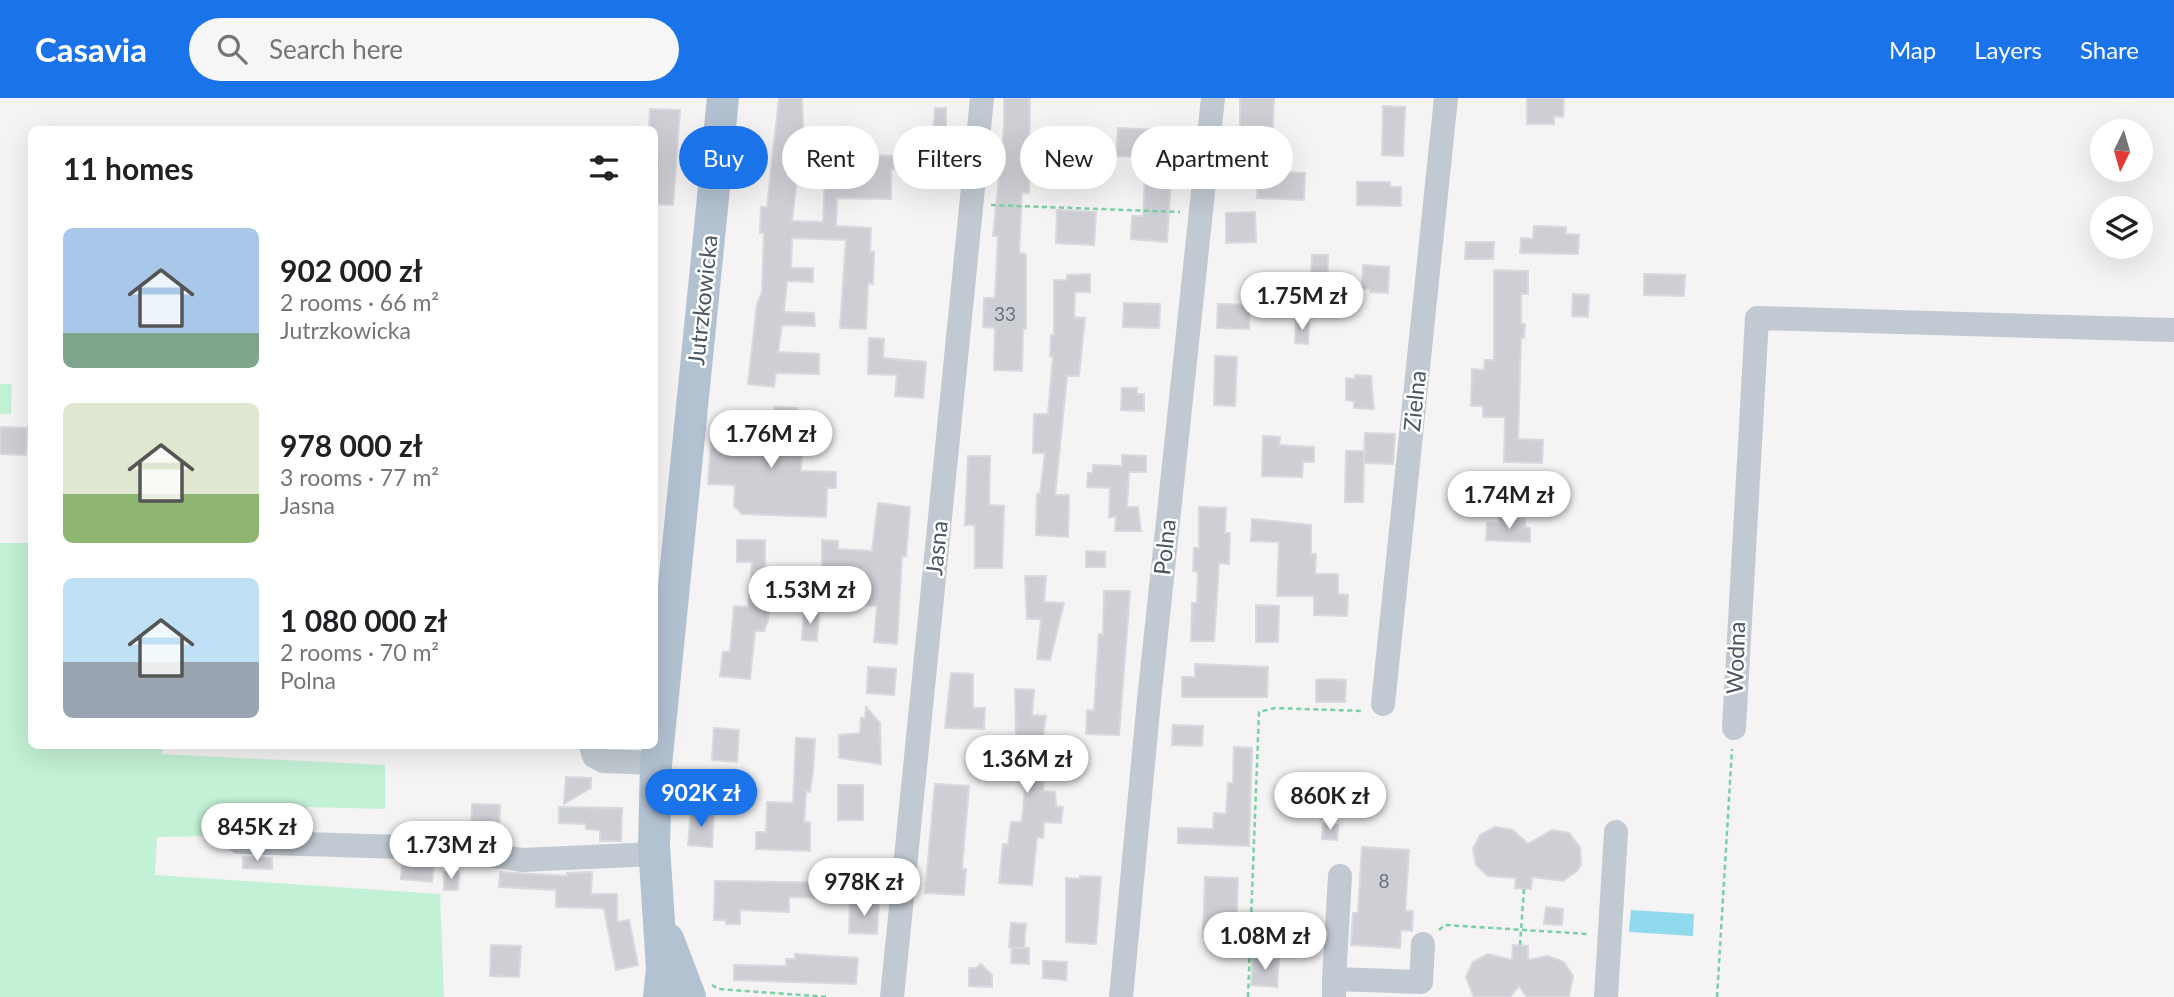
<!DOCTYPE html>
<meta charset="utf-8">
<style>
body{margin:0;font-family:Lato,sans-serif;background:#f6f6f6;color:#202124;height:100vh;display:flex;flex-direction:column;font-size:26px;white-space:nowrap}
*{box-sizing:border-box;margin:0}
p{font-size:23px;color:#757577}
.icon{flex:none;width:38px;height:38px;fill:none;stroke:currentColor;stroke-width:2;stroke-linecap:round;stroke-linejoin:round}
.map{position:relative;flex:1;overflow:hidden}
.sheet{position:absolute;left:28px;top:28px;width:630px;height:623px;display:flex;flex-direction:column;background:#fff;border-radius:10px;box-shadow:0 7px 28px #0002}
.sheet>*{flex:none}
.top-card{position:absolute;left:679px;top:28px;width:665px;height:63px;display:flex;gap:14px}
.needle{width:46px;rotate:185deg}
.fabs{position:absolute;left:2090px;top:21px;display:grid;gap:14px}
.fabs a{display:grid;place-items:center;width:63px;height:63px;border-radius:50%;background:#fff;box-shadow:0 7px 28px #0002;font-size:35px}
.price{position:absolute;translate:-50% -60px;padding:0 16px;border-radius:24px;background:#fff;color:#222;font-size:23px;line-height:46px;filter:drop-shadow(0 2px 4px #0008)}
.price::after{content:'';position:absolute;left:50%;top:42px;width:21px;height:16px;margin-left:-10px;background:inherit;clip-path:polygon(0 0,100% 0,50% 100%)}
.price.current{background:#1a73e8;color:#fff}
ul{padding:0;list-style:none}
li{display:flex;align-items:center;gap:21px;height:175px;padding:0 35px}
li span{display:grid;place-items:center;flex:none;width:196px;height:140px;border-radius:10px;color:#555}
li>.icon{margin-inline-start:auto}
span .icon{width:84px;height:84px;fill:#fffc;stroke-width:1}
li b{font-size:30px}
h2{display:flex;justify-content:space-between;align-items:center;height:84px;padding:0 35px;font-size:30px}
.tag{padding:0 24px;border-radius:32px;background:#fff;box-shadow:0 7px 28px #0002;font-size:24px;line-height:63px}
.tag.current{background:#1a73e8;color:#fff}
header{display:flex;align-items:center;gap:42px;box-sizing:border-box;height:98px;padding:0 35px;background:#1a73e8;color:#fff}
header strong{font-size:33px}
nav{display:flex;gap:38px;margin-inline-start:auto;font-size:24px}
.search{width:490px;height:63px;background:#f6f6f6;display:flex;align-items:center;gap:18px;box-sizing:border-box;padding:0 24px;border-radius:38px;color:#757577;font-size:26px}
.map>svg:first-child{display:block}
.green{fill:#c3f1d5}
.water{fill:#90daee}
.building{fill:#cdcfd5;stroke:#d7d9de;stroke-width:2}
.lines{fill:none;stroke-linecap:round;stroke-linejoin:round}
.path{stroke:#7ad0a6;stroke-width:2.5;stroke-dasharray:5 3.5;stroke-linecap:butt}
.minor{stroke:#c1cad2;stroke-width:24}
.major{stroke:#b3c2d1;stroke-width:32}
.labels{text-anchor:middle;stroke-width:5;stroke-linejoin:round;paint-order:stroke}
.number-label{font-size:19px;fill:#6b747e}
.street-label{font-size:23px;fill:#4a5661;stroke:#fff}
</style>
<header>
<strong>Casavia</strong>
<div class="search"><svg class="icon" aria-label="search" viewBox="0 0 24 24"><circle cx="10" cy="10" r="6"/><path d="M15 15l6 6"/></svg>Search here</div>
<nav><a>Map</a><a>Layers</a><a>Share</a></nav>
</header>
<div class="map">
<svg width="2174" height="899" viewBox="0 0 2174 899">
<rect width="100%" height="100%" fill="#f5f3f3"/>
<path class="green" d="M0,286H12L11,316H0Z
M0,445H31L32,648H162V656L385,667V711L307,709V736L157,739L155,777L440,796L444,899H0Z"/>
<path class="water" d="M1631,812L1694,816L1693,838L1629,834Z"/>
<path class="building" d="M779,0H802L803,27L792,123L823,124L826,55L892,58L916,52L917,45H923L924,35L933,36L935,10H946V73L891,71V101L837,100L836,128L871,130L870,154H874L873,186L868,185L866,231L840,230L846,142L792,140L791,170H813V184L787,183L784,214L814,215L815,228L782,227L778,254L819,256V276L776,275L774,289L748,286L757,206L762,194L764,135H760L761,109H767Z
M1004,0H1030L1029,95H1022L1019,155L1026,156V231H1023L1022,273L994,272L995,230L983,229L984,200H995L998,138H993L1004,29Z
M1240,0H1274L1271,74L1305,75L1304,102L1257,100L1258,68H1250V60H1234V39H1240Z
M1527,0H1564L1563,19L1554,18V26H1527Z
M1383,8L1405,9L1403,58L1382,57Z
M650,11L680,12L673,107L654,106V32H649Z
M1118,30L1174,33L1167,144L1131,141L1132,118H1143L1146,59L1116,58Z
M1076,63L1096,64L1094,87L1074,85Z
M1357,84H1390V89H1401V108L1357,107Z
M1057,112L1096,114L1094,147L1056,145Z
M1255,114L1256,144L1226,145V115Z
M1534,128L1566,129V136L1579,137L1578,156L1520,155L1521,140L1533,141Z
M1466,144H1494L1493,161H1465Z
M1312,157H1328L1327,201L1310,200Z
M1363,167L1389,169L1388,195L1370,194V191H1362Z
M1494,172L1528,173V196H1521V226H1525L1524,240H1521L1518,341L1543,342L1542,365L1504,364L1505,319H1483V308H1471L1472,271L1484,272L1485,262H1494Z
M1090,176V194H1075L1074,219L1085,220L1083,238L1079,278H1067L1055,397H1069L1068,439L1036,437L1037,396H1040L1045,355H1033L1034,316H1048L1053,259L1050,258L1051,237H1054V182H1067V177Z
M1644,176L1685,177L1684,198L1644,197Z
M1573,196L1589,197L1588,219L1572,218Z
M1124,205L1160,206L1159,230L1123,229Z
M1218,206L1250,207L1249,231L1217,230Z
M1296,222H1309L1308,246L1295,245Z
M869,240L884,241L883,260L926,264L923,300L895,298L897,277L868,276Z
M1215,258L1237,259L1235,308L1214,307Z
M1355,277L1371,278L1374,311L1354,310V303L1346,302V280L1355,281Z
M1122,290H1137V296H1144V313L1121,312Z
M774,309L797,310L796,335L803,336L801,373L836,374V390H827L826,419L742,416L734,408L735,387L708,386L711,344L744,345L748,323H774Z
M0,329L27,330L26,357L0,356Z
M1365,335L1395,336L1393,366L1364,365Z
M1263,338L1280,339L1279,347L1314,349V364H1303L1302,379L1262,378Z
M1346,353H1364L1363,404H1345Z
M1122,357L1146,358V374H1129L1127,409H1138L1141,433H1115L1116,419H1109L1110,390L1087,389L1088,375H1093V367L1122,368Z
M968,358H990L989,407L1004,408L1002,470H975V427H965Z
M878,405L910,409L906,458H902L897,546L874,544L877,508L863,507L865,472L822,470V442L838,443V451L872,453Z
M1199,409L1226,410L1225,435H1230L1229,466L1219,465L1214,543H1191L1192,505H1197L1198,474L1193,473L1194,450H1199Z
M1499,420L1525,421V429L1530,430V444L1486,442L1487,425H1499Z
M1252,421L1311,427V456H1316L1315,476H1338V496L1348,497L1347,518L1314,517V498H1277L1279,444L1251,443Z
M737,442H765V477L771,478L768,522L764,533H755L750,581L720,578L723,554H730L734,508L748,509L752,464H737Z
M1086,453L1105,454V469H1086Z
M1025,478H1046L1044,504L1064,505L1050,562L1037,561L1041,521H1027Z
M1104,493H1130L1119,637L1086,636L1087,612L1094,613L1099,536L1103,537Z
M1256,507L1279,508L1278,544H1256Z
M804,512L819,513L817,543L802,542Z
M1195,566L1268,569L1267,599H1182V579H1195Z
M868,569L896,571L894,597L867,595Z
M951,575L973,576V610H985L984,631L945,630Z
M1328,581L1346,582L1345,604H1316V582Z
M1015,591L1034,592L1032,617L1046,618L1038,669L1044,670L1043,693L1055,694L1056,708L1063,709L1061,725L1044,724L1043,740L1037,739L1032,787L999,785L1003,746L1008,747L1011,724H1022L1026,680H1007L1009,655L1016,641Z
M866,609L880,625L881,666L839,660V637L860,635L861,620H865Z
M1173,627L1203,628L1202,648L1172,647Z
M714,630L739,632L737,664L712,662Z
M796,640L815,641L813,674L810,694L806,693L804,724H810V753L756,751V734H766L767,704L793,705Z
M1234,649L1252,650L1249,748L1178,745V730L1213,731L1214,715L1226,716L1228,685H1233Z
M566,679L591,680V690L564,706Z
M935,686L969,688L962,771H966L964,797L925,795Z
M838,687H863V722H838Z
M472,706L500,707L499,739L471,738Z
M559,709L622,710L621,743H600V732L586,731V726L559,725Z
M691,713L714,715L712,749L688,747Z
M1323,726L1338,727L1337,742L1322,741Z
M1495,729L1513,732L1528,746L1552,732L1569,735L1580,749L1581,766L1577,773L1563,783L1532,779L1531,791L1515,790L1516,780L1488,778L1476,767L1473,751L1480,737Z
M1362,749L1409,752L1405,813H1413L1412,833L1401,832L1400,850L1351,847L1353,815H1358Z
M243,759L272,760V771L243,770Z
M402,764L434,765L432,784L401,781Z
M444,774H459L458,792H444Z
M500,774L567,778V775L592,774L591,796H617V824L629,822L638,867L616,872L604,810L556,809V792L499,789Z
M1080,778L1101,779L1096,846L1066,844V780L1080,781Z
M1205,779L1238,780L1236,839L1203,838Z
M715,783L850,785V801L789,799V814L740,812V826H726V822H714Z
M850,803L879,805L877,836L849,835Z
M1546,809L1563,811L1562,827L1544,826Z
M1011,825L1026,826L1024,850L1009,849Z
M491,847L521,848L519,879L490,878Z
M1513,847L1528,848V862L1548,858L1564,864L1573,878L1569,899H1527L1519,888L1510,899H1474L1466,879L1473,864L1488,856L1512,862Z
M1012,850H1029V866L1011,865Z
M795,856L858,860L856,886L734,882V867L786,868V861H795Z
M1253,858L1279,860L1277,889L1251,887Z
M1043,863L1067,864L1066,882L1043,880Z
M981,866L992,877V889L969,888V870H976Z"/>
<g class="lines">
<path class="path" d="M991,107L1180,114
M1439,832L1445,827L1588,836
M1520,847L1524,791
M712,887L718,891L829,899
M1248,899L1259,614L1275,610L1364,613
M1717,899L1732,651"/>
<path class="minor" d="M1383,606L1446,0
M1734,630L1757,220L2174,232
M591,648L594,658L603,663L656,665
M239,744L435,750L523,762L654,756
M1334,881L1340,778
M892,899L982,0
M1121,899L1149,602L1213,0
M1334,899V881L1421,884L1423,846
M1606,899L1616,734"/>
<path class="major" d="M668,841L690,899
M659,899L662,870L654,748L656,667L723,0"/>
</g>
<g class="labels">
<g class="number-label">
<text x="1005" y="223">33</text>
<text x="1384" y="790">8</text>
</g>
<g class="street-label">
<text transform="translate(703 202) rotate(-84)" y="8">Jutrzkowicka</text>
<text transform="translate(1415 303) rotate(-84)" y="8">Zielna</text>
<text transform="translate(1165 449) rotate(-84)" y="8">Polna</text>
<text transform="translate(937 450) rotate(-84)" y="8">Jasna</text>
<text transform="translate(1736 560) rotate(-88)" y="8">Wodna</text>
</g>
</g>
</svg>
<div class="fabs">
<a><svg class="needle" viewBox="-14 -14 28 28"><path d="M0-13l5 13h-10z" fill="#e53935"/><path d="M0 13l5-13h-10z" fill="#757577"/></svg></a>
<a><svg class="icon" aria-label="layers" viewBox="0 0 24 24"><path d="M12 4l9 5-9 5-9-5zM3 14l9 5 9-5"/></svg></a>
</div>
<b class="price" style="left:1302px;top:234px">1.75M zł</b>
<b class="price" style="left:771px;top:372px">1.76M zł</b>
<b class="price" style="left:1509px;top:433px">1.74M zł</b>
<b class="price" style="left:810px;top:528px">1.53M zł</b>
<b class="price" style="left:1027px;top:697px">1.36M zł</b>
<b class="price current" style="left:701px;top:731px">902K zł</b>
<b class="price" style="left:1330px;top:734px">860K zł</b>
<b class="price" style="left:257px;top:765px">845K zł</b>
<b class="price" style="left:451px;top:783px">1.73M zł</b>
<b class="price" style="left:864px;top:820px">978K zł</b>
<b class="price" style="left:1265px;top:874px">1.08M zł</b>
<div class="top-card">
<a class="tag current">Buy</a>
<a class="tag">Rent</a>
<a class="tag">Filters</a>
<a class="tag">New</a>
<a class="tag">Apartment</a>
</div>
<section class="sheet">
<h2>11 homes<svg class="icon" aria-label="filters" viewBox="0 0 24 24"><path d="M4 7h16M4 17h16"/><circle cx="9" cy="7" r="2"/><circle cx="15" cy="17" r="2"/></svg></h2>
<ul>
<li><span style="background:linear-gradient(#a9c7e8 75%,#7fa58c 0)"><svg class="icon" aria-label="home" viewBox="0 0 24 24"><path d="M3 11l9-7 9 7M6 9v11h12V9"/></svg></span><div><b>902 000 zł</b><p>2 rooms · 66 m²</p><p>Jutrzkowicka</p></div></li>
<li><span style="background:linear-gradient(#dfe7d0 65%,#8fb573 0)"><svg class="icon" aria-label="home" viewBox="0 0 24 24"><path d="M3 11l9-7 9 7M6 9v11h12V9"/></svg></span><div><b>978 000 zł</b><p>3 rooms · 77 m²</p><p>Jasna</p></div></li>
<li><span style="background:linear-gradient(#bfe0f5 60%,#9aa5b1 0)"><svg class="icon" aria-label="home" viewBox="0 0 24 24"><path d="M3 11l9-7 9 7M6 9v11h12V9"/></svg></span><div><b>1 080 000 zł</b><p>2 rooms · 70 m²</p><p>Polna</p></div></li>
</ul>
</section>
</div>
